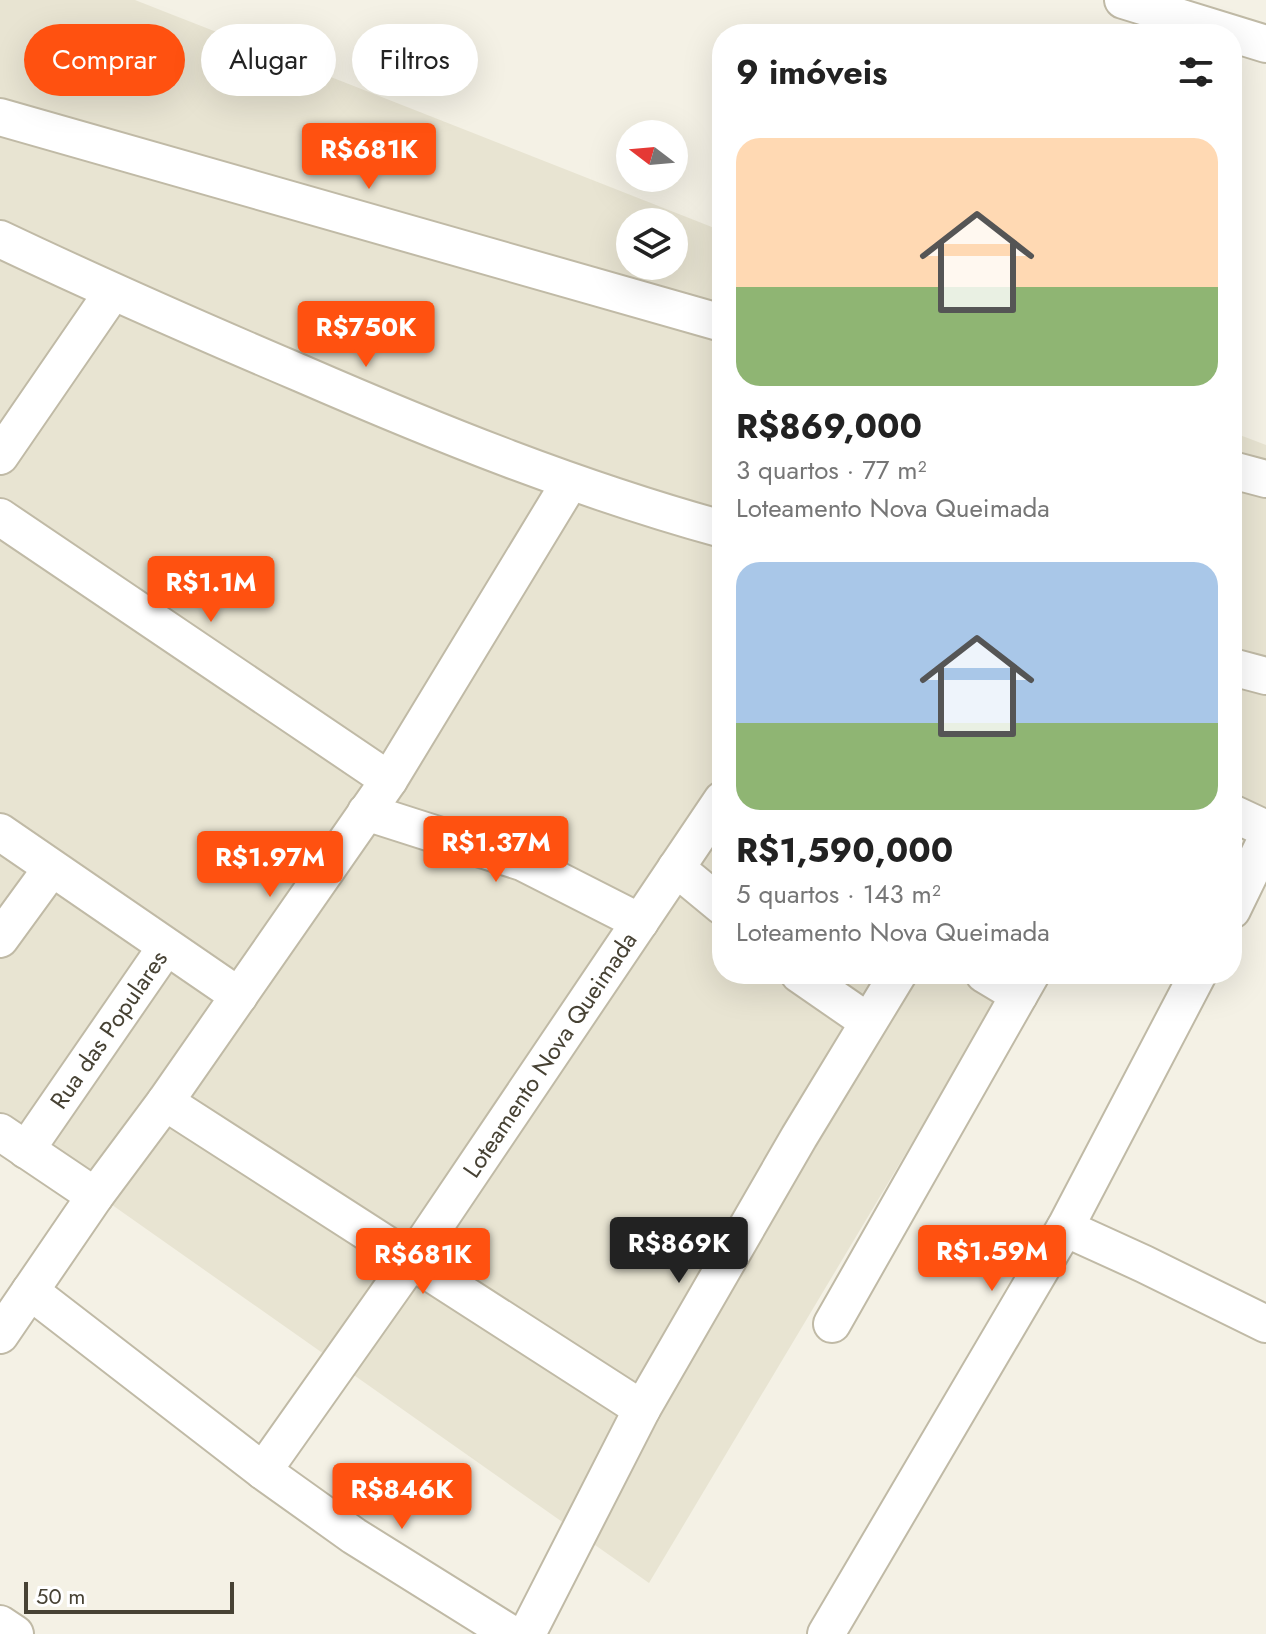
<!DOCTYPE html>
<html lang="pt">
<meta charset="utf-8">
<style>
body{margin:0;font-family:Jost,sans-serif;background:#f2f2f2;color:#222;height:100vh;display:flex;flex-direction:column;font-size:30px;white-space:nowrap}
*{box-sizing:border-box;margin:0}
p{font-size:26px;color:#767676}
.icon{flex:none;width:44px;height:44px;fill:none;stroke:currentColor;stroke-width:2;stroke-linecap:round;stroke-linejoin:round}
.map{position:relative;flex:1;overflow:hidden}
.side{position:absolute;left:712px;top:24px;width:530px;height:960px;display:flex;flex-direction:column;background:#fff;border-radius:32px;box-shadow:0 8px 32px #0002}
.side>*{flex:none}
.top-card{position:absolute;left:24px;top:24px;width:568px;height:72px;display:flex;gap:16px}
.needle{width:52px;rotate:286deg}
.controls{position:absolute;left:616px;top:120px;display:grid;gap:16px}
.controls a{display:grid;place-items:center;width:72px;height:72px;border-radius:50%;background:#fff;box-shadow:0 8px 32px #0002;font-size:40px}
.scale{position:absolute;left:24px;bottom:20px;width:210px;box-sizing:border-box;padding-left:8px;border:4px solid #474234;border-top:0;font-size:22px;line-height:28px;white-space:nowrap;color:#474234;-webkit-text-stroke:6px #fff;paint-order:stroke}
.price{position:absolute;translate:-50% -68px;padding:0 18px;border-radius:8px;background:#ff5110;color:#fff;font-size:26px;line-height:52px;filter:drop-shadow(0 2px 4px #0008)}
.price::after{content:'';position:absolute;left:50%;top:48px;width:24px;height:18px;margin-left:-12px;background:inherit;clip-path:polygon(0 0,100% 0,50% 100%)}
.price.active{background:#222;color:#fff}
ul{padding:0;list-style:none}
li{display:grid;align-content:center;gap:16px;height:424px;padding:0 24px}
li span{display:grid;place-items:center;height:248px;border-radius:24px;color:#555}
li>.icon{margin-inline-start:auto}
span .icon{width:144px;height:144px;fill:#fffc;stroke-width:1}
li b{font-size:34px}
h2{display:flex;justify-content:space-between;align-items:center;height:96px;padding:0 24px;font-size:34px}
.tag{padding:0 28px;border-radius:36px;background:#fff;box-shadow:0 8px 32px #0002;font-size:28px;line-height:72px}
.tag.active{background:#ff5110;color:#fff}
.map>svg:first-child{display:block}
.residential{fill:#e8e4d2;fill-rule:evenodd}
.lines{fill:none;stroke-linecap:round;stroke-linejoin:round}
.minor-casing{stroke:#c0baa6;stroke-width:40}
.minor{stroke:#fff;stroke-width:36}
.labels{text-anchor:middle;stroke-width:8;stroke-linejoin:round;paint-order:stroke}
.street-label{font-size:24px;fill:#474234;stroke:#fff}
</style>
<div class="map">
<svg width="1266" height="1634" viewBox="0 0 1266 1634">
<rect width="100%" height="100%" fill="#f4f1e5"/>
<path class="residential" d="M0,0H135L722,231V974H1013L649,1583L0,1126ZM630,222H674V266H630Z
M1232,432L1266,445V821L1232,816Z"/>
<g class="lines">
<defs>
<g id="minor">
<path d="M1123,0L1266,44"/>
<path d="M0,117L722,323"/>
<path d="M0,239C99,286 199,330 300,373C438,433 577,489 722,529"/>
<path d="M0,456L112,293"/>
<path d="M1232,470L1266,479"/>
<path d="M0,517L389,780"/>
<path d="M1232,667L1266,676"/>
<path d="M366,812L522,862L640,922"/>
<path d="M1232,813L1266,829"/>
<path d="M0,832L239,996"/>
<path d="M676,868L722,906"/>
<path d="M1232,910L1266,840"/>
<path d="M0,939L51,869"/>
<path d="M799,974L867,1021"/>
<path d="M984,974L1019,995"/>
<path d="M165,1102L642,1409"/>
<path d="M0,1132L95,1196"/>
<path id="s1" d="M26,1150L166,947"/>
<path d="M1065,1228L1144,1264L1266,1324"/>
<path id="s2" d="M30,1291L263,1471L412,1260L722,800"/>
<path d="M832,1324L1031,974"/>
<path d="M0,1335L95,1196L165,1102L389,780L570,482"/>
<path d="M263,1471L354,1536L511,1634"/>
<path d="M0,1624L15,1634"/>
<path d="M527,1634L642,1409L799,1137L898,974"/>
<path d="M826,1634L1065,1228L1198,974"/>
</g>
</defs>
<use href="#minor" class="minor-casing"/>
<use href="#minor" class="minor"/>
</g>
<g class="labels">
<g class="street-label">
<text dy="8" stroke="none"><textPath href="#s1" startOffset="146">Rua das Populares</textPath></text>
<text dy="8" stroke="none"><textPath href="#s2" startOffset="800">Loteamento Nova Queimada</textPath></text>
</g>
</g>
</svg>
<div class="controls">
<a><svg class="needle" viewBox="-14 -14 28 28"><path d="M0-13l5 13h-10z" fill="#e53935"/><path d="M0 13l5-13h-10z" fill="#767676"/></svg></a>
<a><svg class="icon" aria-label="layers" viewBox="0 0 24 24"><path d="M12 4l9 5-9 5-9-5zM3 14l9 5 9-5"/></svg></a>
</div>
<div class="scale">50 m</div>
<b class="price" style="left:369px;top:191px">R$681K</b>
<b class="price" style="left:366px;top:369px">R$750K</b>
<b class="price" style="left:211px;top:624px">R$1.1M</b>
<b class="price" style="left:496px;top:884px">R$1.37M</b>
<b class="price" style="left:270px;top:899px">R$1.97M</b>
<b class="price active" style="left:679px;top:1285px">R$869K</b>
<b class="price" style="left:992px;top:1293px">R$1.59M</b>
<b class="price" style="left:423px;top:1296px">R$681K</b>
<b class="price" style="left:402px;top:1531px">R$846K</b>
<div class="top-card">
<a class="tag active">Comprar</a>
<a class="tag">Alugar</a>
<a class="tag">Filtros</a>
</div>
<section class="side">
<h2>9 imóveis<svg class="icon" aria-label="filters" viewBox="0 0 24 24"><path d="M4 7h16M4 17h16"/><circle cx="9" cy="7" r="2"/><circle cx="15" cy="17" r="2"/></svg></h2>
<ul>
<li><span style="background:linear-gradient(#ffd9b3 60%,#8fb573 0)"><svg class="icon" aria-label="home" viewBox="0 0 24 24"><path d="M3 11l9-7 9 7M6 9v11h12V9"/></svg></span><div><b>R$869,000</b><p>3 quartos · 77 m²</p><p>Loteamento Nova Queimada</p></div></li>
<li><span style="background:linear-gradient(#a9c7e8 65%,#8fb573 0)"><svg class="icon" aria-label="home" viewBox="0 0 24 24"><path d="M3 11l9-7 9 7M6 9v11h12V9"/></svg></span><div><b>R$1,590,000</b><p>5 quartos · 143 m²</p><p>Loteamento Nova Queimada</p></div></li>
</ul>
</section>
</div>
